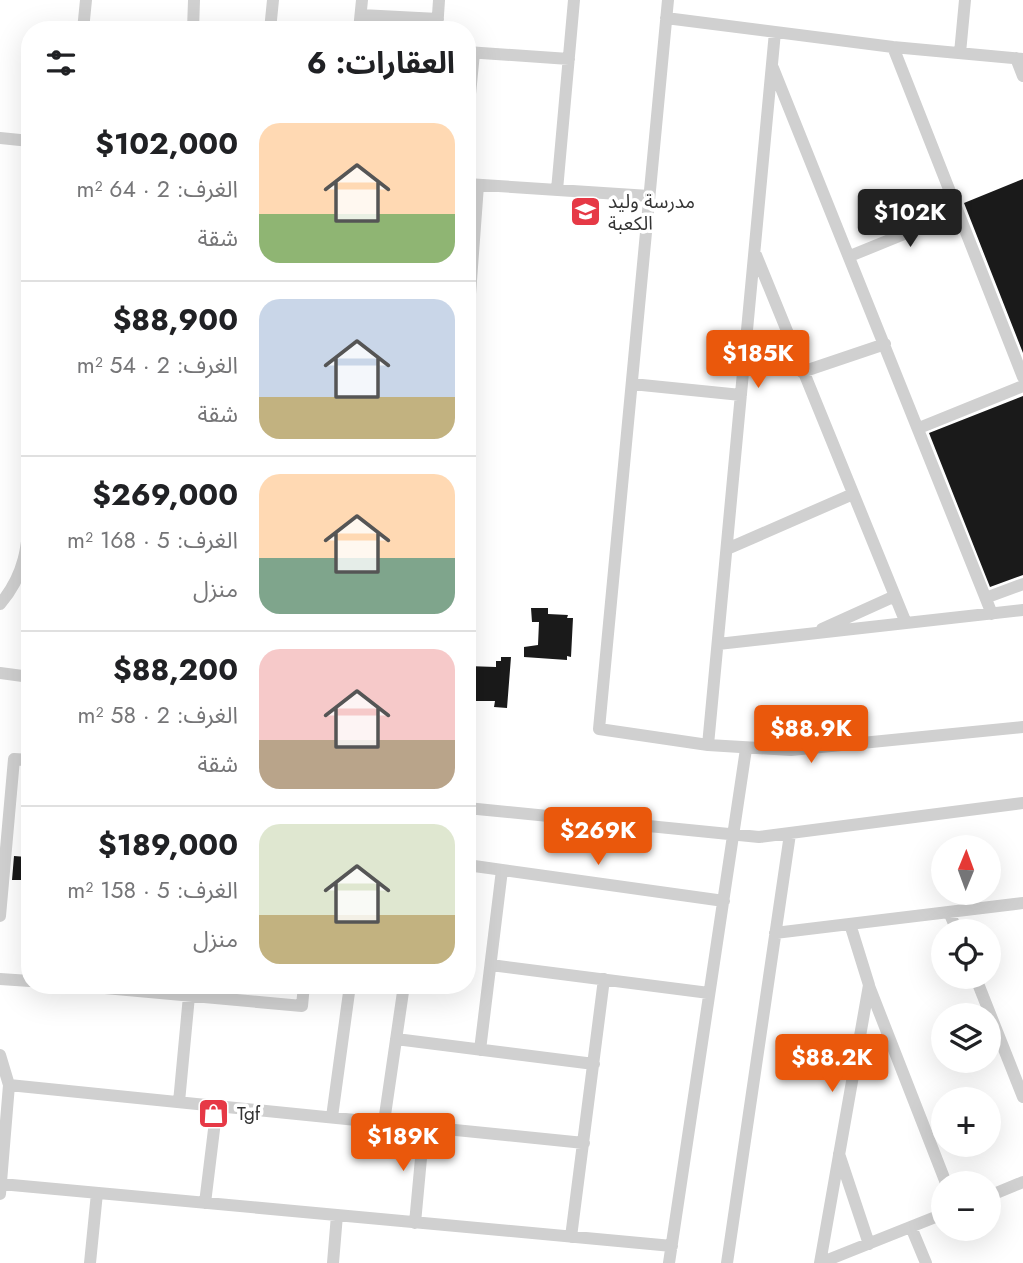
<!DOCTYPE html>
<html lang="ar">
<meta charset="utf-8">
<style>
body{margin:0;font-family:Jost,"Noto Sans Arabic",sans-serif;background:#f6f6f6;color:#202124;direction:rtl;height:100vh;display:flex;flex-direction:column;font-size:26px;white-space:nowrap}
*{box-sizing:border-box;margin:0}
p{font-size:23px;color:#757577}
.icon{flex:none;width:38px;height:38px;fill:none;stroke:currentColor;stroke-width:2;stroke-linecap:round;stroke-linejoin:round}
.map{position:relative;flex:1;overflow:hidden;direction:ltr}
.details{position:absolute;left:21px;top:21px;width:455px;height:973px;display:flex;flex-direction:column;background:#fff;border-radius:28px;box-shadow:0 7px 28px #0002;direction:rtl}
.details>*{flex:none}
.needle{width:46px;rotate:1deg}
.tools{position:absolute;left:931px;top:835px;display:grid;gap:14px}
.tools a{display:grid;place-items:center;width:70px;height:70px;border-radius:50%;background:#fff;box-shadow:0 7px 28px #0002;font-size:35px}
.price{position:absolute;translate:-50% -60px;padding:0 16px;border-radius:7px;background:#ea580c;color:#fff;font-size:23px;line-height:46px;filter:drop-shadow(0 2px 4px #0008)}
.price::after{content:'';position:absolute;left:50%;top:42px;width:21px;height:16px;margin-left:-10px;background:inherit;clip-path:polygon(0 0,100% 0,50% 100%)}
.price.active{background:#222;color:#fff}
ul{padding:0;list-style:none}
li{display:flex;align-items:center;gap:21px;height:175px;padding:0 21px}
li+li{border-top:2px solid #e0e0e0}
li span{display:grid;place-items:center;flex:none;width:196px;height:140px;border-radius:21px;color:#555}
li>.icon{margin-inline-start:auto}
span .icon{width:84px;height:84px;fill:#fffc;stroke-width:1}
li b{font-size:30px}
h2{display:flex;justify-content:space-between;align-items:center;height:84px;padding:0 21px;font-size:30px}
.map>svg:first-child{display:block}
.building{fill:#1a1a1a}
.lines{fill:none;stroke-linecap:round;stroke-linejoin:round}
.street{stroke:#d0d0d0;stroke-width:12}
.labels{text-anchor:middle;stroke-width:7;stroke-linejoin:round;paint-order:stroke}
.poi-label{font-size:19px;fill:#333;stroke:#fff;text-anchor:start}
</style>
<div class="map">
<svg width="1023" height="1263" viewBox="0 0 1023 1263">
<rect width="100%" height="100%" fill="#fff"/>
<path class="building" d="M1023,179V353L964,203Z
M1023,396V575L990,587L929,433Z
M531,608H548V614L568,615L567,618H573L571,657L567,656V660L524,657V647L538,645L539,622H532Z
M501,657H511L507,708L494,707L495,701H467V666L496,667V661H501Z
M14,856L27,857L28,880H12Z"/>
<g class="lines">
<path class="street" d="M668,0L599,729L708,745L791,750L1023,727
M361,15L438,19
M666,18L893,47L1023,59
M83,30L86,0
M193,30L194,0
M270,30L273,0
M359,30L362,0
M437,30L439,0
M893,47L1023,377
M467,52L569,59
M960,53L965,0
M1016,58L1023,76
M773,68L992,614
M467,125L474,53
M0,138L30,141
M467,184L649,196
M557,190L574,0
M756,255L906,623
M850,256L958,212
M467,335L478,185
M802,372L885,344
M632,384L741,395
M919,428L1023,386
M727,549L853,494
M988,597L1023,584
M0,604C25,575 28,546 30,508
M822,629L895,596
M718,644L1023,610
M0,673L30,677
M708,745L775,32
M467,808L759,837L1023,803
M467,865L724,901
M949,912L957,931
M0,916L14,759L30,760
M775,933L1023,903
M491,965L709,993
M975,976L1023,1097
M0,979L30,981
M72,985L302,1006L304,985
M869,986L946,1183
M396,1039L594,1064
M480,1050L502,870
M0,1055L9,1085L0,1194
M9,1085L584,1143
M179,1102L189,996
M332,1117L350,985
M384,1122L404,985
M839,1154L869,1244
M1,1184L672,1246
M989,1196L1023,1182
M205,1203L217,1105
M415,1223L424,1126
M911,1227L926,1263
M571,1237L604,979
M90,1263L97,1193
M333,1263L337,1215
M669,1263L746,749
M727,1263L790,834
M820,1263L869,985L850,924
M820,1263L943,1214"/>
</g>
<defs>
<symbol id="school-square" viewBox="-11 -11 22 22"><rect x="-9" y="-9" width="18" height="18" rx="4" fill="#e63946" stroke="#fff"/><path d="M0-5L7-2L0 1L-7-2ZM-4 1L0 2.5L4 1V4Q0 6-4 4Z" fill="#fff"/></symbol>
<symbol id="shop-square" viewBox="-11 -11 22 22"><rect x="-9" y="-9" width="18" height="18" rx="4" fill="#e63946" stroke="#fff"/><path d="M-5-2.5h2.3a2.7 3.5 0 0 1 5.4 0H5L5.5 6h-11ZM-1.5-2.5h3a1.5 2.3 0 0 0-3 0Z" fill="#fff"/></symbol>
</defs>
<g fill-rule="evenodd">
<use href="#school-square" x="568" y="194" width="35" height="35"/>
<use href="#shop-square" x="196" y="1096" width="35" height="35"/>
</g>
<g class="labels">
<g class="poi-label">
<text x="608" y="208">مدرسة وليد<tspan x="608" dy="22">الكعبة</tspan></text>
<text x="237" y="1120">Tgf</text>
</g>
</g>
</svg>
<div class="tools">
<a><svg class="needle" viewBox="-14 -14 28 28"><path d="M0-13l5 13h-10z" fill="#e53935"/><path d="M0 13l5-13h-10z" fill="#757577"/></svg></a>
<a><svg class="icon" aria-label="locate" viewBox="0 0 24 24"><circle cx="12" cy="12" r="6"/><path d="M12 2v4M12 18v4M2 12h4M18 12h4"/></svg></a>
<a><svg class="icon" aria-label="layers" viewBox="0 0 24 24"><path d="M12 4l9 5-9 5-9-5zM3 14l9 5 9-5"/></svg></a>
<a>+</a>
<a>−</a>
</div>
<b class="price active" style="left:910px;top:249px">$102K</b>
<b class="price" style="left:758px;top:390px">$185K</b>
<b class="price" style="left:811px;top:765px">$88.9K</b>
<b class="price" style="left:598px;top:867px">$269K</b>
<b class="price" style="left:832px;top:1094px">$88.2K</b>
<b class="price" style="left:403px;top:1173px">$189K</b>
<section class="details">
<h2>العقارات: 6<svg class="icon" aria-label="filters" viewBox="0 0 24 24"><path d="M4 7h16M4 17h16"/><circle cx="9" cy="7" r="2"/><circle cx="15" cy="17" r="2"/></svg></h2>
<ul>
<li><span style="background:linear-gradient(#ffd9b3 65%,#8fb573 0)"><svg class="icon" aria-label="home" viewBox="0 0 24 24"><path d="M3 11l9-7 9 7M6 9v11h12V9"/></svg></span><div><b>$102,000</b><p>الغرف: 2 · 64 m²</p><p>شقة</p></div></li>
<li><span style="background:linear-gradient(#c9d6e8 70%,#c2b280 0)"><svg class="icon" aria-label="home" viewBox="0 0 24 24"><path d="M3 11l9-7 9 7M6 9v11h12V9"/></svg></span><div><b>$88,900</b><p>الغرف: 2 · 54 m²</p><p>شقة</p></div></li>
<li><span style="background:linear-gradient(#ffd9b3 60%,#7fa58c 0)"><svg class="icon" aria-label="home" viewBox="0 0 24 24"><path d="M3 11l9-7 9 7M6 9v11h12V9"/></svg></span><div><b>$269,000</b><p>الغرف: 5 · 168 m²</p><p>منزل</p></div></li>
<li><span style="background:linear-gradient(#f6c9c9 65%,#b9a48a 0)"><svg class="icon" aria-label="home" viewBox="0 0 24 24"><path d="M3 11l9-7 9 7M6 9v11h12V9"/></svg></span><div><b>$88,200</b><p>الغرف: 2 · 58 m²</p><p>شقة</p></div></li>
<li><span style="background:linear-gradient(#dfe7d0 65%,#c2b280 0)"><svg class="icon" aria-label="home" viewBox="0 0 24 24"><path d="M3 11l9-7 9 7M6 9v11h12V9"/></svg></span><div><b>$189,000</b><p>الغرف: 5 · 158 m²</p><p>منزل</p></div></li>
</ul>
</section>
</div>
